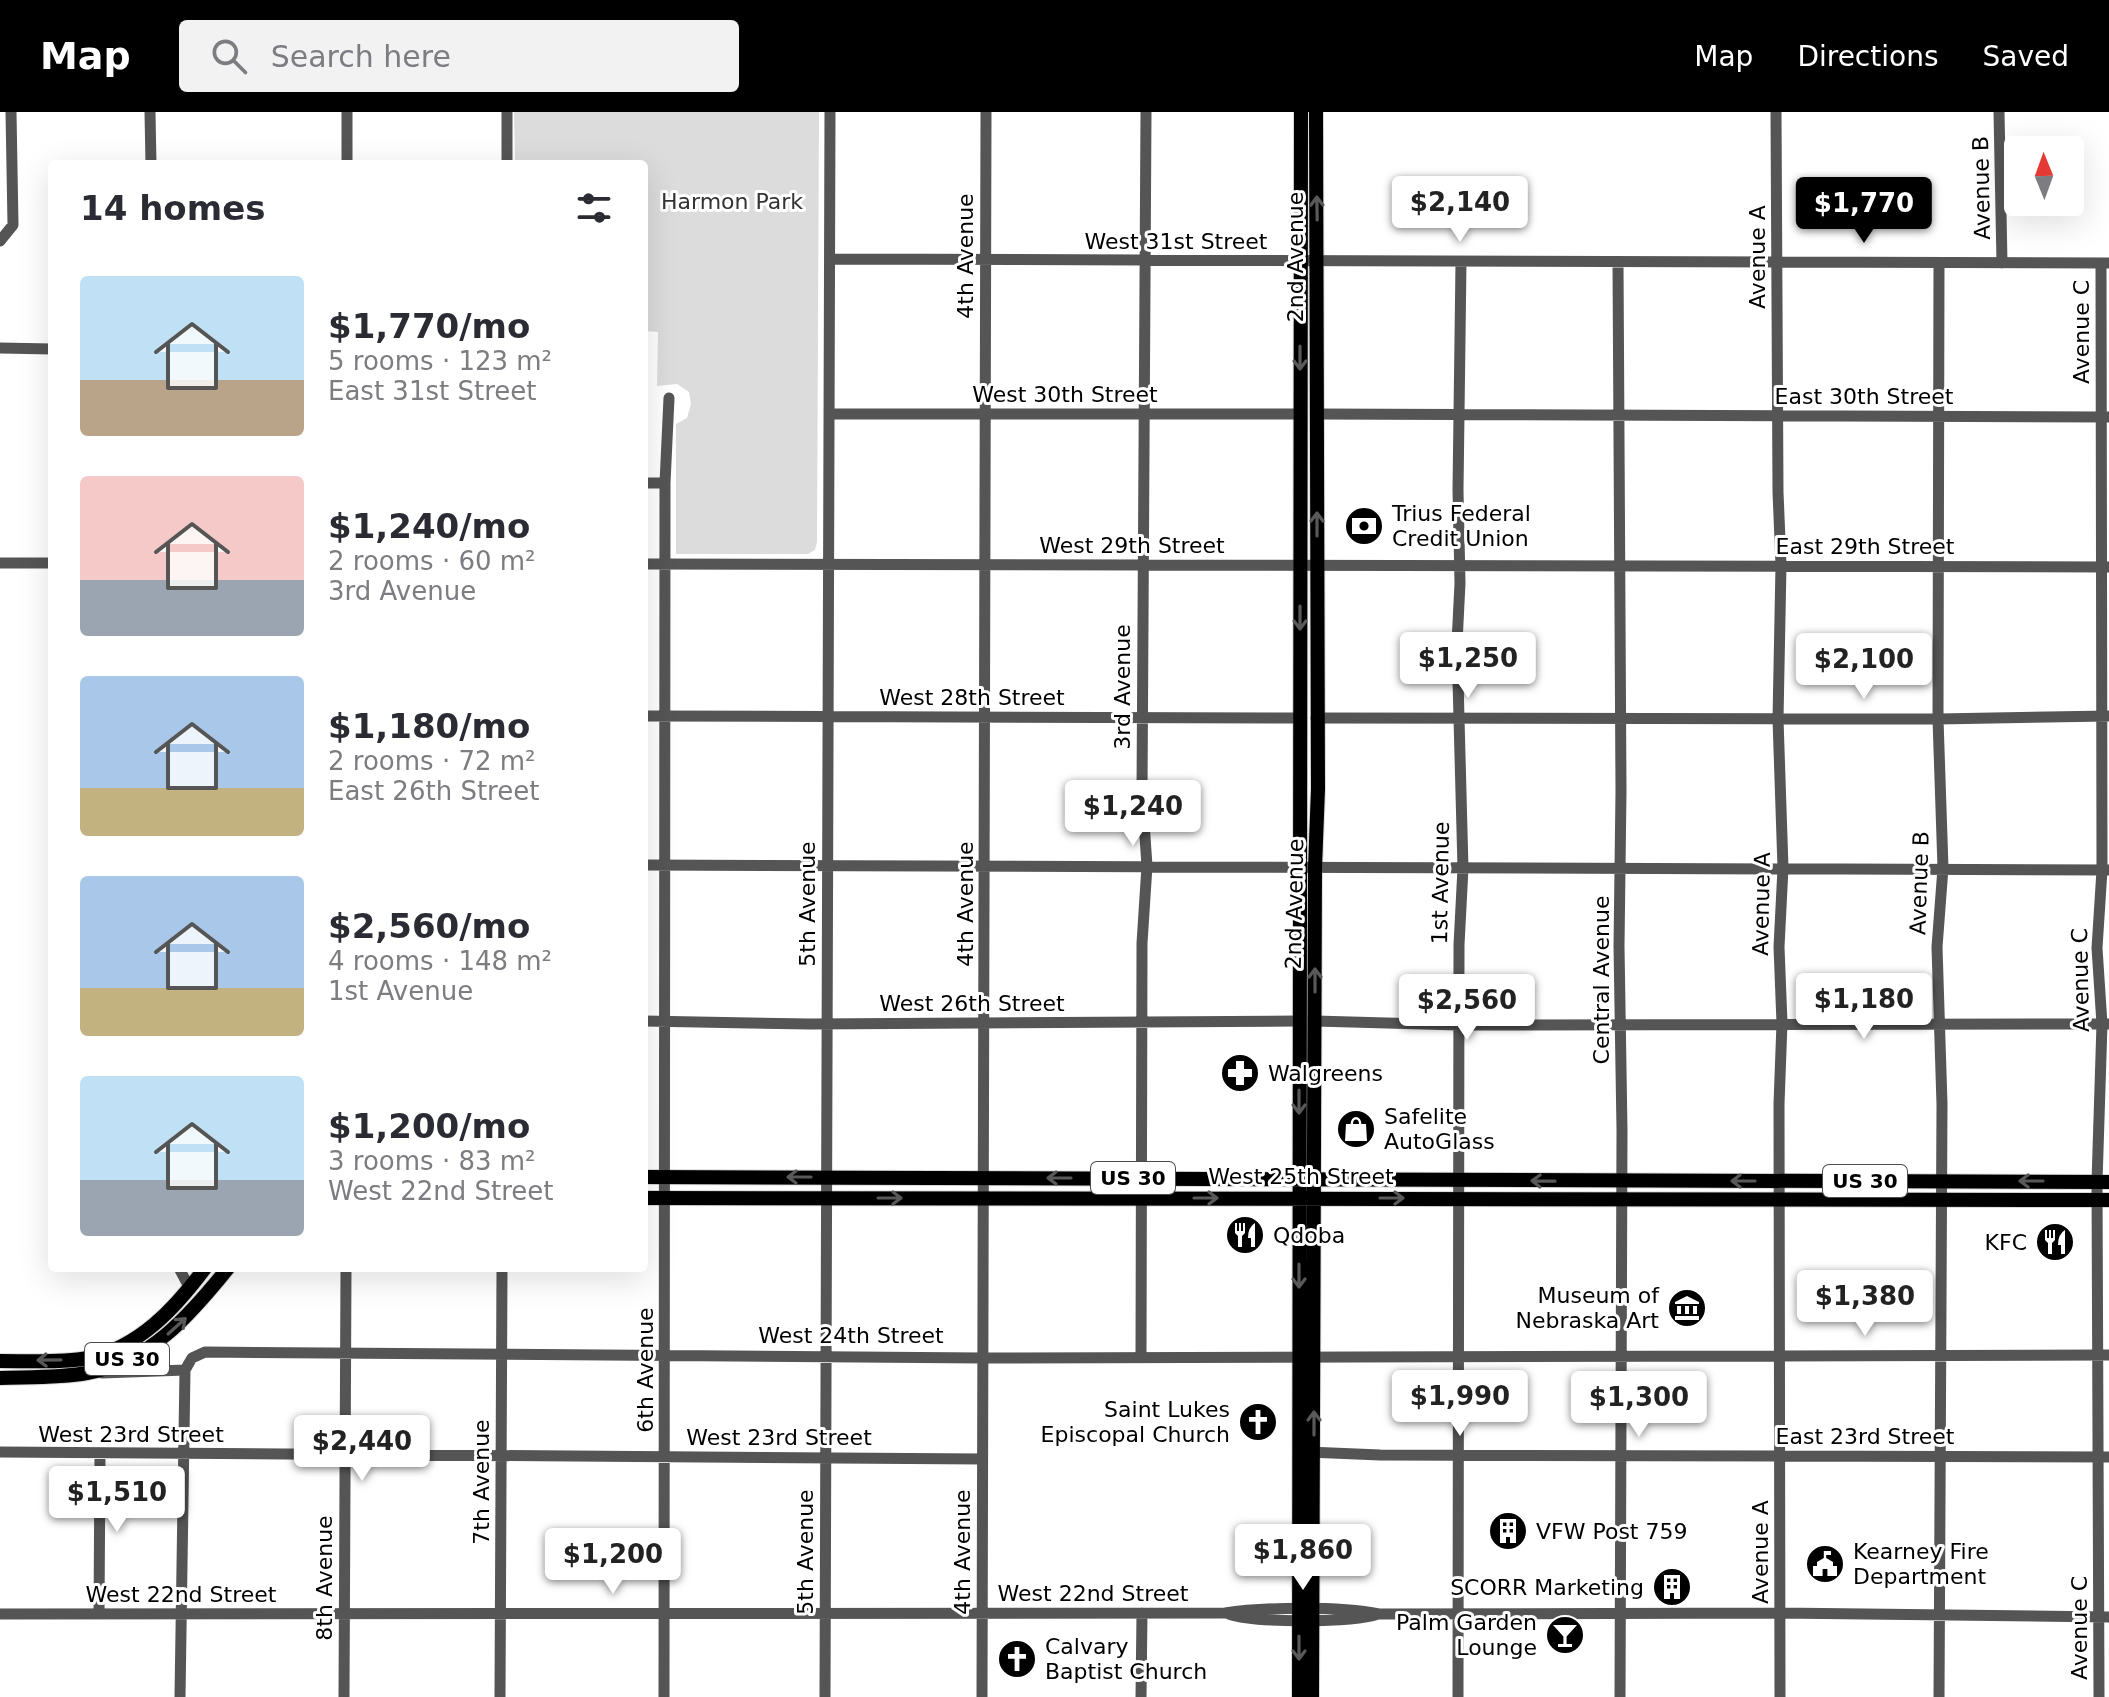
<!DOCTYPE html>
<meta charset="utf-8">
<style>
body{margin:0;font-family:"DejaVu Sans",sans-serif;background:#f2f2f3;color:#2b2b33;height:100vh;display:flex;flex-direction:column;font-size:30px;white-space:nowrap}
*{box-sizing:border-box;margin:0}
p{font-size:26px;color:#7c7c81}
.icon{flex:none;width:44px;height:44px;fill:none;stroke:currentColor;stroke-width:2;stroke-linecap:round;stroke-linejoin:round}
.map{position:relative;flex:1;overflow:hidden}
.panel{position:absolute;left:48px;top:48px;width:600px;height:1112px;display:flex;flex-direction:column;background:#fff;border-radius:8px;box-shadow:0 8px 32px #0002}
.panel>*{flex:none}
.needle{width:52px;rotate:359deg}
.tools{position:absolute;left:2004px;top:24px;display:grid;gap:16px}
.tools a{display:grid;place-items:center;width:80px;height:80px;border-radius:8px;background:#fff;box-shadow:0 8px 32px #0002;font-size:40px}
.price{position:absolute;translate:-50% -68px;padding:0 18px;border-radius:8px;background:#fff;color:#222;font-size:26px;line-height:52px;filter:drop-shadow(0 2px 4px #0008)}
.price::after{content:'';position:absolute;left:50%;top:48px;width:24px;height:18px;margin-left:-12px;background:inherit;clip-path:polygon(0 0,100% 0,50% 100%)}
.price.on{background:#000;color:#fff}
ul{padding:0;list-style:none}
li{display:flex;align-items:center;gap:24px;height:200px;padding:0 32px}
li span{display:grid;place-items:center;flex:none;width:224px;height:160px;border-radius:8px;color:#555}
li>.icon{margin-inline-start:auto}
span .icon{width:96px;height:96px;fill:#fffc;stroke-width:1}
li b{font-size:34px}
h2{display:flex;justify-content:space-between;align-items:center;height:96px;padding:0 32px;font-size:34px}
header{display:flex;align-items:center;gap:48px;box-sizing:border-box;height:112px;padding:0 40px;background:#000;color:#fff}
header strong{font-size:38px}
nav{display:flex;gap:44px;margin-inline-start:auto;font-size:28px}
.search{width:560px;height:72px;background:#f2f2f3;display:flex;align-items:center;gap:20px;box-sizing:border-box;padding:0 28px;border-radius:8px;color:#7c7c81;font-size:30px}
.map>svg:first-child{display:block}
.green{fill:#dcdcdc}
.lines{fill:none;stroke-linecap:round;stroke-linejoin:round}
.major-casing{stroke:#dbdbdb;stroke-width:16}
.minor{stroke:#555;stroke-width:11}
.major{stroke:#000;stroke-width:14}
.oneway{stroke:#595959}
.labels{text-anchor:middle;stroke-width:6;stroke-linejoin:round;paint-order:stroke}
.shield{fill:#fff;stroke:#4c4c4c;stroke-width:2}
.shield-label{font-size:20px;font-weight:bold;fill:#000}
.street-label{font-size:22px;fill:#000;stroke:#fff}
.park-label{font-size:22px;fill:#333;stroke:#fff}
.poi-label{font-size:22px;fill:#000;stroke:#fff;text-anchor:start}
</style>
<header>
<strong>Map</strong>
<div class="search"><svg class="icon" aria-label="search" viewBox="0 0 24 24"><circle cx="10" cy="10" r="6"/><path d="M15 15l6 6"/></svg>Search here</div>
<nav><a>Map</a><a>Directions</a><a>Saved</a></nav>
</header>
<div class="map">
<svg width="2109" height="1585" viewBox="0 0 2109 1585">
<rect width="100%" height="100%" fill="#fff"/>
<path class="green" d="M514,0H819L817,430L815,438L808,442H676V312L687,306L691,292L689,280L677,272L657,274L658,220L644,219V52H515Z"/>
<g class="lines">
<defs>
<path id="major" d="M644,1065L2109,1070
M644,1086L2109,1088
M0,1249C29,1249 60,1251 88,1246C139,1236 176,1195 205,1156
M0,1266C29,1265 59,1266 87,1261C149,1251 191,1202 228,1156
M1299,1585L1301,0
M1312,1585L1315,756L1318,677L1316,0"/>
</defs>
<use href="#major" class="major-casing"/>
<path class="minor" d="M150,0L151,52
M1776,0L1778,380L1781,453L1778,607L1783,756L1779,835L1782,911L1779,992L1780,1585
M1999,0L2002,151
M347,52V0
M507,52V0
M0,129L13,113L11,0
M830,147L2109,151
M1618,150L1621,679L1619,834L1622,1018L1620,1585
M1939,151L1938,607L1943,756L1937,835L1942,992L1939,1585
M0,236L52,237
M829,302H1300
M1317,302L2109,305
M644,371H665
M0,451H52
M644,452L2109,455
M644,604L1300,606
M1316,606L1938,607L2109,604
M644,753L2109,758
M644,909L810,912L1299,909
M1315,909L1459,913L2108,912
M179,1156L190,1177
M1141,1245L1142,831L1147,754L1142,681L1146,0
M102,1261L185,1258
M0,1340L982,1347
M1308,1340L1380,1343L2109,1345
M0,1502L1225,1501C1264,1495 1341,1494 1379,1502L1780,1501L2109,1505
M99,1502L100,1342
M1229,1502C1255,1511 1352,1511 1378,1502
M180,1585L185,1258L192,1246L205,1240L982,1246L2109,1243
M344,1585L346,1156
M500,1585L502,1156
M664,1585L665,371L669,286
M825,1585L830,0
M982,1585L986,0
M1141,1585L1142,1501
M1458,1585L1459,833L1463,756L1457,531L1460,471L1458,378L1461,150
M2099,1585L2097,1070L2102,912L2097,836L2102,758L2101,151"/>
<use href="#major" class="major"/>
</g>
<defs><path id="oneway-shaft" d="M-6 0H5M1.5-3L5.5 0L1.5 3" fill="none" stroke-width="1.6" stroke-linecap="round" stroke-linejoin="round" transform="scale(2)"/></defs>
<g class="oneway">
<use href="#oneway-shaft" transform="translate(1317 96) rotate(-91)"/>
<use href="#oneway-shaft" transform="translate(1300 246) rotate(90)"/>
<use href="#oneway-shaft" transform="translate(1317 412) rotate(-90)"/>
<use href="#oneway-shaft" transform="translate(1300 506) rotate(90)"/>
<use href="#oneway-shaft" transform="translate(1315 868) rotate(-90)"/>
<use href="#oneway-shaft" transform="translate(1299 990) rotate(90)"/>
<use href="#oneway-shaft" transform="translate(799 1065) rotate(-180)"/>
<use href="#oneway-shaft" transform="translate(1059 1066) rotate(-180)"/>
<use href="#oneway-shaft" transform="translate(1543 1069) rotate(-179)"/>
<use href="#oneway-shaft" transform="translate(1743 1069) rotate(180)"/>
<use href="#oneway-shaft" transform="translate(2031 1069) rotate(-180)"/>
<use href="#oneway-shaft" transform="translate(890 1086)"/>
<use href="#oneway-shaft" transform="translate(1206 1086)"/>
<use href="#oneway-shaft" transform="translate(1392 1086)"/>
<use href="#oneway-shaft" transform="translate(1299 1164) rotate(90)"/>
<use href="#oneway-shaft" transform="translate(177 1214) rotate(-42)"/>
<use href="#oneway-shaft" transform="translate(49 1248) rotate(179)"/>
<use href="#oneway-shaft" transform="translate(1314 1311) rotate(-90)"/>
<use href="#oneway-shaft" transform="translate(1299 1536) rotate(90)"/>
</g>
<defs>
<symbol id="bank-disc" viewBox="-11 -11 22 22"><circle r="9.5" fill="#000" stroke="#fff"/><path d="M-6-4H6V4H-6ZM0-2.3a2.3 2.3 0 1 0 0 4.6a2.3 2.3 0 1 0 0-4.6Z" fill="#fff"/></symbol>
<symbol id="pharmacy-disc" viewBox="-11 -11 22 22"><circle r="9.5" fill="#000" stroke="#fff"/><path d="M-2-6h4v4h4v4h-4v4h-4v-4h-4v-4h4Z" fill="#fff"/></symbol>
<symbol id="shop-disc" viewBox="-11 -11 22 22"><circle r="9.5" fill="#000" stroke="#fff"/><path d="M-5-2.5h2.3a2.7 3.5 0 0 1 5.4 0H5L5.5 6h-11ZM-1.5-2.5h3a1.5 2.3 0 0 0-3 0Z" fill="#fff"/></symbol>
<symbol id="restaurant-disc" viewBox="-11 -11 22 22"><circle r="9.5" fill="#000" stroke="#fff"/><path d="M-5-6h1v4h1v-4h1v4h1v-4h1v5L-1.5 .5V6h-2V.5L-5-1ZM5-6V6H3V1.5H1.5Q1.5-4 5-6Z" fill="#fff"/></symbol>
<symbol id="museum-disc" viewBox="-11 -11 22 22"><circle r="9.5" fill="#000" stroke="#fff"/><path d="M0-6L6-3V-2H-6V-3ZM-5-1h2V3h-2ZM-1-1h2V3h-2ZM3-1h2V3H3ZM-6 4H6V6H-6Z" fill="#fff"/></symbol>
<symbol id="church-disc" viewBox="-11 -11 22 22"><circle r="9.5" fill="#000" stroke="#fff"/><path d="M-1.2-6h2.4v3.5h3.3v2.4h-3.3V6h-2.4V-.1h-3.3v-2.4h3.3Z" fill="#fff"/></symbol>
<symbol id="building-disc" viewBox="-11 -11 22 22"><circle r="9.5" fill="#000" stroke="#fff"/><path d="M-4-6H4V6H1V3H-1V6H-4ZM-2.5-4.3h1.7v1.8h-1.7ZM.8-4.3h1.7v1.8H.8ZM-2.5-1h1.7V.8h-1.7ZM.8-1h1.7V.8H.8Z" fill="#fff"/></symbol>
<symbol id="civic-disc" viewBox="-11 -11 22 22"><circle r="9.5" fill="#000" stroke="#fff"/><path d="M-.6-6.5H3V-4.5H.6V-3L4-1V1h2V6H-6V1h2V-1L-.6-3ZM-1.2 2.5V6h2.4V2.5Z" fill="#fff"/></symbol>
<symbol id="bar-disc" viewBox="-11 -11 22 22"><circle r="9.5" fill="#000" stroke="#fff"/><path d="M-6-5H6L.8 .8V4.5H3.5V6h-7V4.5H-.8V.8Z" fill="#fff"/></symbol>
</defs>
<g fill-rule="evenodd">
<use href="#bank-disc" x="1342" y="392" width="44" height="44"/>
<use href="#pharmacy-disc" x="1218" y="939" width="44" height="44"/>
<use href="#shop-disc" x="1334" y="995" width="44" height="44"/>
<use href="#restaurant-disc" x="1223" y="1101" width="44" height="44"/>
<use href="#restaurant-disc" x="2033" y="1108" width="44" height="44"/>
<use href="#museum-disc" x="1665" y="1174" width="44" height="44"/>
<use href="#church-disc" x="1236" y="1288" width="44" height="44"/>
<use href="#building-disc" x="1486" y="1397" width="44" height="44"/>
<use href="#civic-disc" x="1803" y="1430" width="44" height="44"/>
<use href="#building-disc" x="1650" y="1453" width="44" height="44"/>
<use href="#bar-disc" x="1543" y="1501" width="44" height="44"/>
<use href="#church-disc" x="995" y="1525" width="44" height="44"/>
</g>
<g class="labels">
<g class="shield">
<rect x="1091" y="1050" width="84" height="32" rx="6"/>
<rect x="1823" y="1053" width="84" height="32" rx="6"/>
<rect x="85" y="1231" width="84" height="32" rx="6"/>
</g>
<g class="shield-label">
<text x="1133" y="1073">US 30</text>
<text x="1865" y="1076">US 30</text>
<text x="127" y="1254">US 30</text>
</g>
<g class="street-label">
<text transform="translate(1981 76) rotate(-91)" y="8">Avenue B</text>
<text x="1176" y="137">West 31st Street</text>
<text transform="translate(965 144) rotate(-90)" y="8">4th Avenue</text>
<text transform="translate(1295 145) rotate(-90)" y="8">2nd Avenue</text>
<text transform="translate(1757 145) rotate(-90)" y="8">Avenue A</text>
<text transform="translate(2081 220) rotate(-90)" y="8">Avenue C</text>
<text x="1065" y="290">West 30th Street</text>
<text x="1864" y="292">East 30th Street</text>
<text x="1132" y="441">West 29th Street</text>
<text x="1865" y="442">East 29th Street</text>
<text transform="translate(1122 575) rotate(-90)" y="8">3rd Avenue</text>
<text x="972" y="593">West 28th Street</text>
<text transform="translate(1440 771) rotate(-89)" y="8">1st Avenue</text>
<text transform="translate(1919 771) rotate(-88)" y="8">Avenue B</text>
<text transform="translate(807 792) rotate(-90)" y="8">5th Avenue</text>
<text transform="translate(965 792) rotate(-90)" y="8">4th Avenue</text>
<text transform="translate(1294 792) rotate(-89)" y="8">2nd Avenue</text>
<text transform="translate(1761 792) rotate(-89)" y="8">Avenue A</text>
<text transform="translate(1601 868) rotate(-90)" y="8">Central Avenue</text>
<text transform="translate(2080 868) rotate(-91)" y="8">Avenue C</text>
<text x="972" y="899">West 26th Street</text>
<text x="1301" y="1072">West 25th Street</text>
<text x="851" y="1231">West 24th Street</text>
<text transform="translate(645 1258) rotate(-90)" y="8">6th Avenue</text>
<text x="131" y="1330">West 23rd Street</text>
<text x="1865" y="1332">East 23rd Street</text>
<text x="779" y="1333">West 23rd Street</text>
<text transform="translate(481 1370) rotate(-90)" y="8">7th Avenue</text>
<text transform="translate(805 1440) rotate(-90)" y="8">5th Avenue</text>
<text transform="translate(962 1440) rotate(-90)" y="8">4th Avenue</text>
<text transform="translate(1760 1440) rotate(-90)" y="8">Avenue A</text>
<text transform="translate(324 1466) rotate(-90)" y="8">8th Avenue</text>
<text x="1093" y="1489">West 22nd Street</text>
<text x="181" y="1490">West 22nd Street</text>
<text transform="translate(2079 1516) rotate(-90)" y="8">Avenue C</text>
</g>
<g class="park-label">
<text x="732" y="97">Harmon Park</text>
</g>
<g class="poi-label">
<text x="1392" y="409">Trius Federal<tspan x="1392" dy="25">Credit Union</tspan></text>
<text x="1268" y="969">Walgreens</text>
<text x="1384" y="1012">Safelite<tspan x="1384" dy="25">AutoGlass</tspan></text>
<text x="1273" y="1131">Qdoba</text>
<text x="2027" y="1138" text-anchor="end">KFC</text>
<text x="1659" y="1191" text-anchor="end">Museum of<tspan x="1659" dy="25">Nebraska Art</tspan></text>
<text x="1230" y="1305" text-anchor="end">Saint Lukes<tspan x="1230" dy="25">Episcopal Church</tspan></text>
<text x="1536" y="1427">VFW Post 759</text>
<text x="1853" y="1447">Kearney Fire<tspan x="1853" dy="25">Department</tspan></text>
<text x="1644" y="1483" text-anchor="end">SCORR Marketing</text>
<text x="1537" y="1518" text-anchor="end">Palm Garden<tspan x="1537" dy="25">Lounge</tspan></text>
<text x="1045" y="1542">Calvary<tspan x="1045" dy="25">Baptist Church</tspan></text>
</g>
</g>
</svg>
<div class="tools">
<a><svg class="needle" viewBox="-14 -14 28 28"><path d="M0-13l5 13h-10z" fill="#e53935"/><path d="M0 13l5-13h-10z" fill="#7c7c81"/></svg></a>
</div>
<b class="price" style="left:1460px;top:132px">$2,140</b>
<b class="price on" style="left:1864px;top:133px">$1,770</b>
<b class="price" style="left:1468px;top:588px">$1,250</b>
<b class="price" style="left:1864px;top:589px">$2,100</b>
<b class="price" style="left:1133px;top:736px">$1,240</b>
<b class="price" style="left:1864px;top:929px">$1,180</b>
<b class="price" style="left:1467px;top:930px">$2,560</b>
<b class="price" style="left:1865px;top:1226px">$1,380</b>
<b class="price" style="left:1460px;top:1326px">$1,990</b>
<b class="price" style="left:1639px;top:1327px">$1,300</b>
<b class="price" style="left:362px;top:1371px">$2,440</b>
<b class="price" style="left:117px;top:1422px">$1,510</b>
<b class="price" style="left:1303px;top:1480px">$1,860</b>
<b class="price" style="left:613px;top:1484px">$1,200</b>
<section class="panel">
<h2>14 homes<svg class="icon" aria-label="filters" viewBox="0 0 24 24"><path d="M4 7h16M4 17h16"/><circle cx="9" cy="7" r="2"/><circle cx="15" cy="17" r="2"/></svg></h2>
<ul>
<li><span style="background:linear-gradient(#bfe0f5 65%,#b9a48a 0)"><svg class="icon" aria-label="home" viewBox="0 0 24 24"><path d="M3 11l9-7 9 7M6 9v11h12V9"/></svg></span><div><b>$1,770/mo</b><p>5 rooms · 123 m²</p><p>East 31st Street</p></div></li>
<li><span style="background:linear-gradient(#f6c9c9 65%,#9aa5b1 0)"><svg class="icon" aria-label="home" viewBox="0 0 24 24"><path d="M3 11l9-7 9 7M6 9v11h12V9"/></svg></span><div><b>$1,240/mo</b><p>2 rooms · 60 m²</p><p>3rd Avenue</p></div></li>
<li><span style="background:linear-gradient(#a9c7e8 70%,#c2b280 0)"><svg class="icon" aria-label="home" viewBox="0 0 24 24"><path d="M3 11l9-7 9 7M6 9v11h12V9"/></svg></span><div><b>$1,180/mo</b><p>2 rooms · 72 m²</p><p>East 26th Street</p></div></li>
<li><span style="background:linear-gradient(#a9c7e8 70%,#c2b280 0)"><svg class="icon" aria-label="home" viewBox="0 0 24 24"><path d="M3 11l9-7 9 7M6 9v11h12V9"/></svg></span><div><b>$2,560/mo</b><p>4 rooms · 148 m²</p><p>1st Avenue</p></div></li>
<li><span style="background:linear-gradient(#bfe0f5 65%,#9aa5b1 0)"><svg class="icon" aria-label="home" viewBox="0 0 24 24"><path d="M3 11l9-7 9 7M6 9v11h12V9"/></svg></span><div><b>$1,200/mo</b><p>3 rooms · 83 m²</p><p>West 22nd Street</p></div></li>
</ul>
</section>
</div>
